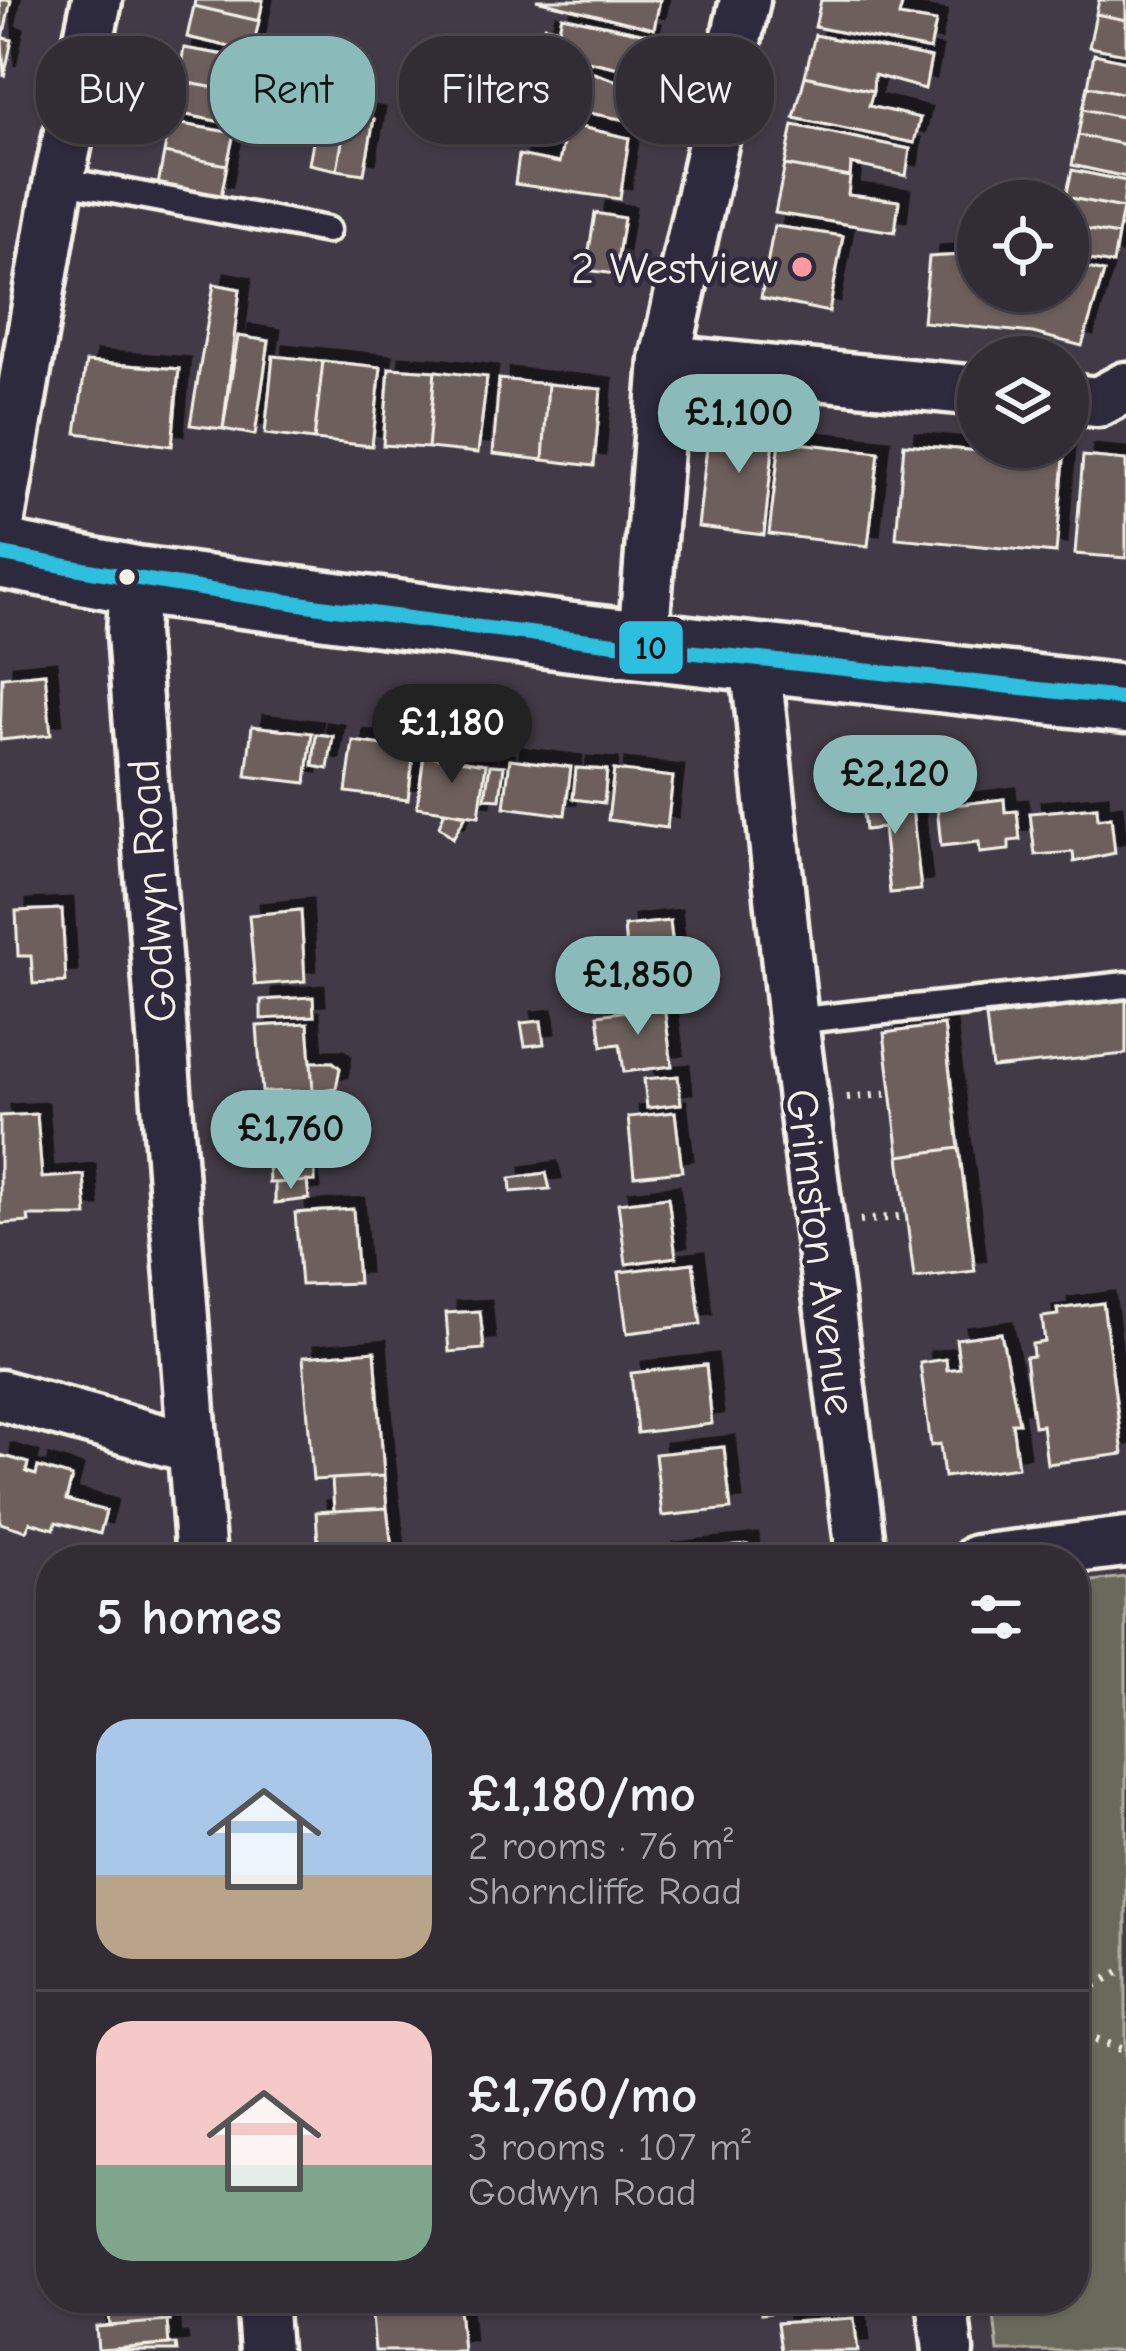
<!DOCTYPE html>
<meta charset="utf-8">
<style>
body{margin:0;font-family:"Comic Neue",sans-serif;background:#3a343c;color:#f1f3f6;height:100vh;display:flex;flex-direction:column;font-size:45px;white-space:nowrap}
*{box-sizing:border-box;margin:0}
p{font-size:39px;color:#a8a7ac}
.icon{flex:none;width:66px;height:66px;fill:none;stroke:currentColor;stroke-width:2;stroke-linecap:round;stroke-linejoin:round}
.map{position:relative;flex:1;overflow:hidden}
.panel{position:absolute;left:36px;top:1545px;width:1053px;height:768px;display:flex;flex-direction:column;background:#322c34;border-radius:48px;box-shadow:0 3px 9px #0004,0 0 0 3px #4d484f}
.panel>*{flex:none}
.hud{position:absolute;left:36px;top:36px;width:1056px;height:108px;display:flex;gap:24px}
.fabs{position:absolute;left:957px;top:180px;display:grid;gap:24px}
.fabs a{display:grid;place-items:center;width:132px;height:132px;border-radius:50%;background:#322c34;box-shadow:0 3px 9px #0004,0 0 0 3px #4d484f;font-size:60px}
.price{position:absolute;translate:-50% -102px;padding:0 27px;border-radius:42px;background:#8bbbb9;color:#111;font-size:39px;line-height:78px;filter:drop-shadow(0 3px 6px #0008)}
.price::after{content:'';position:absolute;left:50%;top:72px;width:36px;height:27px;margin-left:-18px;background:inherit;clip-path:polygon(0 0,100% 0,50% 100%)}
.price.selected{background:#222;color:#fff}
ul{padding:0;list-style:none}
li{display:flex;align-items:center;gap:36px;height:300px;padding:0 60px}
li+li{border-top:3px solid #4d484f}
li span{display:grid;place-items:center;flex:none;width:336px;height:240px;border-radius:36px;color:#555}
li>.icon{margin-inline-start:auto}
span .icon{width:144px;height:144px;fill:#fffc;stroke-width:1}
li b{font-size:51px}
h2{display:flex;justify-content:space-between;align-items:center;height:144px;padding:0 60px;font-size:51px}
.pill{padding:0 42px;border-radius:48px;background:#322c34;box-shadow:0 3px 9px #0004,0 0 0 3px #4d484f;font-size:42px;line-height:108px}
.pill.selected{background:#8bbbb9;color:#111}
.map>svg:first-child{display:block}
.green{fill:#6a6b5c;stroke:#afaea2;stroke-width:3}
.building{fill:#6d605c;stroke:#f4f1e8;stroke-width:3;filter:url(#shadow)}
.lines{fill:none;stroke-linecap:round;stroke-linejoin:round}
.service-casing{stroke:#f4f1e8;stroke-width:33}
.minor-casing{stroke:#f4f1e8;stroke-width:57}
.secondary-casing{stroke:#f4f1e8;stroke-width:75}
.path{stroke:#f4f1e8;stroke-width:8;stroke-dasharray:3 9;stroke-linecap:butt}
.service{stroke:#2f2a3d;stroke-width:24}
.minor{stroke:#2f2a3d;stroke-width:48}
.secondary{stroke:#2f2a3d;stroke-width:66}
.bus-1-casing{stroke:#2f2a3d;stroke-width:24}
.bus-1{stroke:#2dbfdf;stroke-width:15}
.poi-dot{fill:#ff9aa2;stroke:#2f2a3d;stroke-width:4.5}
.bus-dot{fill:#f4f1e8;stroke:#2f2a3d;stroke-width:4.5}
.labels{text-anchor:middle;stroke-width:9;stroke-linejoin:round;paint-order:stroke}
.poi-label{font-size:45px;fill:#f4f1e8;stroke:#2f2a3d;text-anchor:end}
.street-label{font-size:45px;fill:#f4f1e8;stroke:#2f2a3d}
.line-badge{stroke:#2f2a3d;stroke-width:4.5}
.pale-badge-label{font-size:33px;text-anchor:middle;font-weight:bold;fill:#111}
</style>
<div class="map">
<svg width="1126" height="2351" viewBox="0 0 1126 2351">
<defs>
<filter id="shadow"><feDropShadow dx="11" dy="-11" stdDeviation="0" flood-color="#0009"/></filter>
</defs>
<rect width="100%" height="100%" fill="#423a46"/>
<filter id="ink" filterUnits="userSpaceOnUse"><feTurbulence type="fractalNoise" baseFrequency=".00833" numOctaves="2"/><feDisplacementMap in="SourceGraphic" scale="24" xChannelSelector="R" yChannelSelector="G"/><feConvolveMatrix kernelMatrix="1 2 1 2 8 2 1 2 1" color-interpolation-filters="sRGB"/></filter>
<g filter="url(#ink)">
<path class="green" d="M1126,1577V2351H998L992,2298H1074V1583Z"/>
<path class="building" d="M0,0H11L3,38L12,40L4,77Z
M195,0H263L259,21L194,6Z
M536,0H660L654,29Z
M821,0L903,1L899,16L936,22L930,50L815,27Z
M1099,0H1126V20L1096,14Z
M194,6L259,21L252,52L187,37Z
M1096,14L1126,20V54L1089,47Z
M562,16L650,35L641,73L539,50L545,26L559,29Z
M815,35L931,58L925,89L874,75L873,91L805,76Z
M184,48L249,59L242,93L178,81Z
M1094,54L1126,61V94L1088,86Z
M554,70L584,77L585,70L638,88L631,121L547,105Z
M805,76L873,91L869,106L920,118L914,143L794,118Z
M178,81L242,93L236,125L172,112Z
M1088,86L1126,94V118L1083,109Z
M319,109L347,114L337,170L309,164Z
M1083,109L1126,118V145L1078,135Z
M347,114L374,119L364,174L337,170Z
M170,122L234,133L227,165L164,153Z
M567,124L629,138L620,199L515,184L519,155L559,163Z
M793,125L910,149L906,176L851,164L850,177L785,165Z
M1078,135L1126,145V177L1072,165Z
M164,153L227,165L221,197L158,185Z
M785,165L850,177L848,195L899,201L895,232L775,213Z
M1072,170L1126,181L1123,208L1066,197Z
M1066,197L1123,208L1118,235L1068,226Z
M595,213L624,218L615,274L586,270Z
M774,226L843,236L829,312L761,298Z
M1068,226L1118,235L1113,264L1068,256Z
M978,254V291H1068V263L1104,272L1082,346L1033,333L923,322L929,257Z
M214,284L240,289L223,429L190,425Z
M238,336L269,341L255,435L223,429Z
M273,356L323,361L314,440L265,434Z
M323,361L381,367L372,446L314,440Z
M86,362L179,369L172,446L76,433Z
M389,368L435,371L428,448L383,445Z
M435,371L487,377L478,453L428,448Z
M499,379L548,384L543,460L493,454Z
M548,384L601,389L594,466L543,460Z
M748,408L777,411L764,535L698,527L709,429L745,433Z
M780,441L879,452L868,546L769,534Z
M904,444L1064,459L1056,553L896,538Z
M1083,456L1126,460V558L1075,554Z
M45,673L51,735L0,740L2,677Z
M252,726L312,733L306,783L246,776Z
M316,734L333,736L328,769L313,766Z
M353,741L414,749L408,800L346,792Z
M424,755L486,764L479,816L417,807Z
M510,759L571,767L565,815L504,807Z
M490,765L504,766L500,799L485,798Z
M576,768L607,770L604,803L573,799Z
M614,770L673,777L667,828L608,820Z
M910,790L921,890L890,893L883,828L865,830L861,796Z
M1004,799L1005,812L1017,811L1020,840L1009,841V850L980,853L979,842L941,846L937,807Z
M1097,807L1098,819L1111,817L1115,853L1074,862L1073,852L1035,855L1030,813Z
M445,811L466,815L453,838L439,826Z
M62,909L66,982L33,984L31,956H18L16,911Z
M301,910L305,981L255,985L249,915Z
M670,921L677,983L629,988L624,926Z
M626,953L629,977L600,979L598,956Z
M313,997L314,1016L261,1019V1000Z
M1126,1000V1054L992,1068L986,1017Z
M664,1006L672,1066L624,1072L620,1044L602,1046L598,1015Z
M541,1021L544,1044L525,1046L521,1023Z
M308,1023L313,1091L262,1092L257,1026Z
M944,1025L959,1148L899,1156L884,1033Z
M311,1062H333L340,1068L336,1088L313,1091Z
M678,1076L681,1104L647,1108L644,1079Z
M312,1110L315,1181L269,1183L266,1112Z
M675,1112L682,1171L634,1176L628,1117Z
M37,1114L42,1178L84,1175L87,1216H28L29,1222L0,1224V1116Z
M959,1148L975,1271L914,1278L899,1156Z
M546,1173L550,1189L511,1192L510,1178Z
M307,1181L309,1199L275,1203V1183Z
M668,1197L676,1257L626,1264L618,1203Z
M353,1209L358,1283L301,1285L295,1213Z
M693,1263L701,1324L627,1333L619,1272Z
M1103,1303L1123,1454L1047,1464L1042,1425L1034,1426L1025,1357L1033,1356L1032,1344L1045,1342L1042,1317L1058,1315L1057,1309Z
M480,1311L484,1349L449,1352L446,1313Z
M1001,1333L1019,1423H1012L1018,1467L944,1477L940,1444L931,1446L920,1363L946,1359L947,1370L960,1368L956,1339Z
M375,1351L384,1476L313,1480L303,1357Z
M706,1365L712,1424L637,1433L631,1373Z
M724,1447L731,1509L662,1516L655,1454Z
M0,1455L28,1463L26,1472L36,1475L38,1467L72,1477L66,1500L106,1511L100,1534L56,1522L54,1529L30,1522L26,1531L0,1523Z
M384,1476L387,1508L334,1511L332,1479Z
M387,1508L393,1556L319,1559L316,1512Z
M747,1545L748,1560H664L663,1554Z
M47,1581H51V1624H49Z
M168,2298L170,2321L110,2326L108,2300Z
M759,2298H846L847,2303L761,2314Z
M459,2308L463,2351H375L372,2316Z
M854,2318L858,2351H781L777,2323Z
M167,2321L169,2345L98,2350L96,2327Z
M176,2344L177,2351H113V2349Z"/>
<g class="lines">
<defs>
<path id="service" d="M59,180L327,230
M793,1021L1126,985"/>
<path id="minor" d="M665,360L978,391
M1068,399L1098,402L1126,387
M0,519L59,180L97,0
M135,580L132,633L201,1560
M643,643L665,360L745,0
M755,658L793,1021L862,1560
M0,1395L192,1448
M977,1560L1126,1542
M261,2298L265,2351
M942,2298L948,2351"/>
<path id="secondary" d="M0,554L135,580L572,637L1126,699"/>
</defs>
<use href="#service" class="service-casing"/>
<use href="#minor" class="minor-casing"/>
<use href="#secondary" class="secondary-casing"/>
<path class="path" d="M847,1098L891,1093
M860,1221L906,1216
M1074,1997L1126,1968
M1074,2030L1126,2051"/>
<use href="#service" class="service"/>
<use href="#minor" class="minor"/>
<use href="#secondary" class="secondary"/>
<defs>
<path id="bus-1" d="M0,554C371,625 751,657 1126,699"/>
</defs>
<use href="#bus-1" class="bus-1-casing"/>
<use href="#bus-1" class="bus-1"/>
</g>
</g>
<circle class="poi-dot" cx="802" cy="267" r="12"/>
<circle class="bus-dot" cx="127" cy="577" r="10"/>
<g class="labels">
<g class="poi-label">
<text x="778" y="283">2 Westview</text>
</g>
<g class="street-label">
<text transform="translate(151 891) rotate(-94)" y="16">Godwyn Road</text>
<text transform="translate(822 1252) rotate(83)" y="16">Grimston Avenue</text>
</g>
</g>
<rect class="line-badge" x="617" y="619" width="68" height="57" rx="12" fill="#2dbfdf"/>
<g class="pale-badge-label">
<text x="651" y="659">10</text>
</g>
</svg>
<div class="fabs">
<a><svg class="icon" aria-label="locate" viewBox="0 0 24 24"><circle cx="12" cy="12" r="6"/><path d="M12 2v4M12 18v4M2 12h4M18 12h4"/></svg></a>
<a><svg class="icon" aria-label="layers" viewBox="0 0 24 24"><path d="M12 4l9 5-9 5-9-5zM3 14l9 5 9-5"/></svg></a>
</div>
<b class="price" style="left:739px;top:476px">£1,100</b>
<b class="price selected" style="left:452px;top:786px">£1,180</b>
<b class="price" style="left:895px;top:837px">£2,120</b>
<b class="price" style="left:638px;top:1038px">£1,850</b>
<b class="price" style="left:291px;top:1192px">£1,760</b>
<div class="hud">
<a class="pill">Buy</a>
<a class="pill selected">Rent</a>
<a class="pill">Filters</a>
<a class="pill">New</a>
</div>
<section class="panel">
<h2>5 homes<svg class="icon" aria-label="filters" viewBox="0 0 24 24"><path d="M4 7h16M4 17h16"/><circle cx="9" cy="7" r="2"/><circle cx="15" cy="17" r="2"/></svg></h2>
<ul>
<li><span style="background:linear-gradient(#a9c7e8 65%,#b9a48a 0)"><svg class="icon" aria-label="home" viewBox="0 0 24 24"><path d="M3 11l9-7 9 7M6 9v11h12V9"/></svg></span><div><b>£1,180/mo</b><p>2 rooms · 76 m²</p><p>Shorncliffe Road</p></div></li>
<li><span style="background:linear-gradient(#f6c9c9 60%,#7fa58c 0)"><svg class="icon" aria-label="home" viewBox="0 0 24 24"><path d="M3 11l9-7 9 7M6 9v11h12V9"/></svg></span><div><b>£1,760/mo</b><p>3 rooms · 107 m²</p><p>Godwyn Road</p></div></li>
</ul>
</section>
</div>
